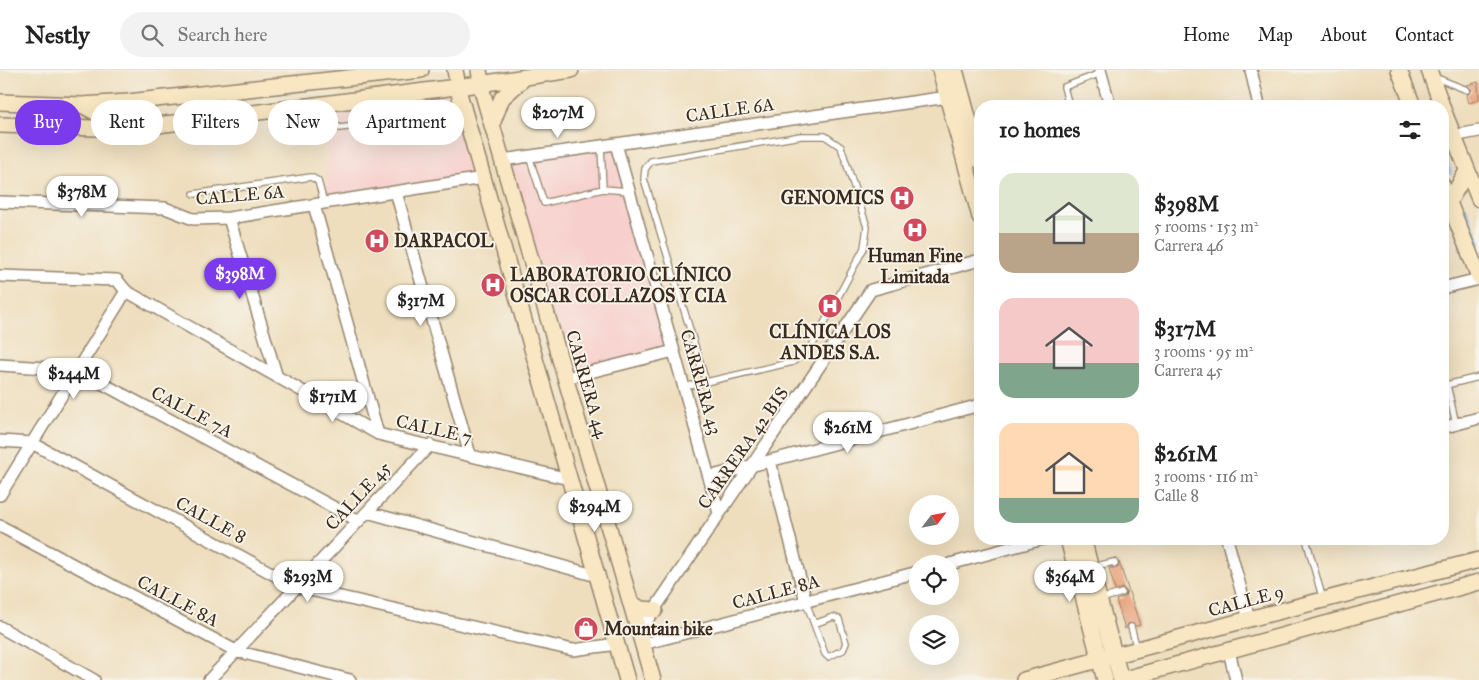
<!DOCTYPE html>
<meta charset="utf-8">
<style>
body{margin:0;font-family:"IM FELL Great Primer",serif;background:#f2f2f2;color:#222;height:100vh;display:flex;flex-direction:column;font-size:19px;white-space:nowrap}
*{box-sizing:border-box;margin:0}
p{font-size:16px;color:#767676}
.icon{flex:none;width:28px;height:28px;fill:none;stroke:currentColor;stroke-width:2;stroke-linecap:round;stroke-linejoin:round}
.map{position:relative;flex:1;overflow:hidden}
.details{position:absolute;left:974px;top:30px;width:475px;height:445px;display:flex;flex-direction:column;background:#fff;border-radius:20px;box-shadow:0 5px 20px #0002}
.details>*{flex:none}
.guide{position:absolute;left:15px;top:30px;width:475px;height:45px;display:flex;gap:10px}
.needle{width:32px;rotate:58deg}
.tools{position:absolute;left:909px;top:425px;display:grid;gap:10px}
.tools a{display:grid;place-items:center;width:50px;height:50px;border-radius:50%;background:#fff;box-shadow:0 5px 20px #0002;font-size:25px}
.price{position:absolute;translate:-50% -42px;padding:0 11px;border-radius:18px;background:#fff;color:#222;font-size:16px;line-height:32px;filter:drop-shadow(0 1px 2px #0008)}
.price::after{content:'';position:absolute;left:50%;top:30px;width:15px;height:11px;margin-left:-8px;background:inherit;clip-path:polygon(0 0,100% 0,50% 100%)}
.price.active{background:#7c3aed;color:#fff}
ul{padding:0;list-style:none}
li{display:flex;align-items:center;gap:15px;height:125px;padding:0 25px}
li span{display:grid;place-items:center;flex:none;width:140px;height:100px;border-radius:15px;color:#555}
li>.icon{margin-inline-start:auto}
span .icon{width:60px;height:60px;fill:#fffc;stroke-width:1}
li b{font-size:21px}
h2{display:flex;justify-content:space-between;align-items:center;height:60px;padding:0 25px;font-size:21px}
.tag{padding:0 18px;border-radius:22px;background:#fff;box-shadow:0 5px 20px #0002;font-size:18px;line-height:45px}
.tag.active{background:#7c3aed;color:#fff}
header{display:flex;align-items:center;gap:30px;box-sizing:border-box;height:70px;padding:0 25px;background:#fff;border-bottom:1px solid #e0e0e0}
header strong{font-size:24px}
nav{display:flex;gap:28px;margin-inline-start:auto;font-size:18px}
.search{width:350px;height:45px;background:#f2f2f2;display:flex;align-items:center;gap:12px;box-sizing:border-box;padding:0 18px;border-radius:28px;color:#767676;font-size:19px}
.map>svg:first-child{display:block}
.built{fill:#f7d0cd}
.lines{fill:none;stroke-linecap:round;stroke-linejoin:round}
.stream{stroke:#7bb5ec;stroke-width:4}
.building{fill:#e9a580}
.lane-casing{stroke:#94846e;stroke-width:8}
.street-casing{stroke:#94846e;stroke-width:14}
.secondary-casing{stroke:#94846e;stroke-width:18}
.lane{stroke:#fff;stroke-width:5.5}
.street{stroke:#fff;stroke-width:11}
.secondary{stroke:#f9e7c3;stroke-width:15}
.labels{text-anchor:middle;stroke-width:4;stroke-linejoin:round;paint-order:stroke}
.street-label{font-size:18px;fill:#3b2a1e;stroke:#f7f3e8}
.poi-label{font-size:18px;font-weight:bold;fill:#3b2a1e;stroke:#f7f3e8;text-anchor:start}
</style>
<header>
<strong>Nestly</strong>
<div class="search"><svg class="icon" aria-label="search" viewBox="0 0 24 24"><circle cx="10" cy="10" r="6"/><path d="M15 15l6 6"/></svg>Search here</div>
<nav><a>Home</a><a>Map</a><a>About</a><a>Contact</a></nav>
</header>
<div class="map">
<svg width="1479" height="610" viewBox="0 0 1479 610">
<rect width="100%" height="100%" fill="#f7f3e8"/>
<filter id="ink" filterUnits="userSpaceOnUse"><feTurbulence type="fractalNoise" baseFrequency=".02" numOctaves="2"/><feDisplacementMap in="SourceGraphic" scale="10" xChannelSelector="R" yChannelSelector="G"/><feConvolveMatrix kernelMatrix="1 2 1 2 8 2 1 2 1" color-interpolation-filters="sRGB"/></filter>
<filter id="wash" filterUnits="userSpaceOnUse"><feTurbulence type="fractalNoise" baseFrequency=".0096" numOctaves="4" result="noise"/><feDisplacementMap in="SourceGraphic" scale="20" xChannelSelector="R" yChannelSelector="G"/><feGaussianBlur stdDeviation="1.12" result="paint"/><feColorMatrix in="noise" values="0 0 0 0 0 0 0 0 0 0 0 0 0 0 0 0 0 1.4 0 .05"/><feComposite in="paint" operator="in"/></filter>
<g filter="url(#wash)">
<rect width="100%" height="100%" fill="#eedebd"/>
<path class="built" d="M457,17L483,108L324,133L328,84L310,35Z
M616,74L674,281L566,308L502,90Z"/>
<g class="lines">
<path class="stream" d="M1442,80L1450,103
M1465,138L1479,174"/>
</g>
<g id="blocks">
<path class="building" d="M1478,12L1479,30L1469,33L1467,25L1472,20L1467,15Z
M1119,492L1140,555L1136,556L1129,553L1125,559L1116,530L1125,527L1127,522L1123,518L1115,520L1109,498H1118Z"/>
</g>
</g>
<g filter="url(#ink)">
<use href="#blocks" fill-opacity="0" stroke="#94846e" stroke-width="1"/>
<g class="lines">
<defs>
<path id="lane" d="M1434,7L1467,20
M322,35L326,48L340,58L391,51L401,37L405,26
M1069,36L1064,17L1101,3
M529,86L544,133L603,119L601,76
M603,119L629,121
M194,124L311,107L318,111L324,133
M1447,315L1456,354
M1442,316L1479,307
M684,317L793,292L812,276L864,178L867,157L841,77L825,66H801L651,91L645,99L644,109L706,312
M1306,469L1323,530
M1084,472L1100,469
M1091,497L1114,492L1115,494
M1100,529L1122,523
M806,532L825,584L828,587L843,580L846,573L839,549L833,547L814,554
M1131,557L1137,579"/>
<path id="street" d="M1100,0L1110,36
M1251,0L1259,36
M1453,66L1479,61
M616,74L719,443
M502,90L955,26
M396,122L470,385
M0,132L165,138L193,149L229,148L483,108
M314,135L378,364
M229,148L276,304
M0,206L117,210L126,221L378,364L569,409
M1442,218L1479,209
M0,295L77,300L359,451
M566,308L674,281
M1442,358L1479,348
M0,371L32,373L297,517L573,580L617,574
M770,391L806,532
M709,407L980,335
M0,425L126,221
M367,442L597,506
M0,456L236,581L350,610
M1227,469L1249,549
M950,494L1043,469
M0,557L94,610
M639,562L871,220L980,190
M643,574L918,502
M1229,581L1236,610
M209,610L430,375"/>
<path id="secondary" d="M455,0L460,27L627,610
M479,0L483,24L653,610
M940,0L980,147
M955,0L980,91
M1399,0L1413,36
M1429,0L1442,36
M0,32L82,35L128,32L421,0
M82,35L122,57
M1442,37L1479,129
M492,54L502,28L523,9
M0,55L126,59L480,14L571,0
M1442,115L1479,207
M1449,132L1467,101
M1068,469L1105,610
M1083,469L1121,610
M630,532L641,539L655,540
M1024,610L1249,549L1479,490
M1121,610L1479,512"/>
</defs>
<use href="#lane" class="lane-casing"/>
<use href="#street" class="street-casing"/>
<use href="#secondary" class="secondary-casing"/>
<use href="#lane" class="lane"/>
<use href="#street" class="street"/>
<use href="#secondary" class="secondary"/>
</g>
</g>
<defs>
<symbol id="hospital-disc" viewBox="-11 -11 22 22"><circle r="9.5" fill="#d1495b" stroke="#f7f3e8"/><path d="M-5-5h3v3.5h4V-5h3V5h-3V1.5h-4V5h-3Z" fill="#fff"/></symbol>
<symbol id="shop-disc" viewBox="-11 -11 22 22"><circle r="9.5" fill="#d1495b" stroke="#f7f3e8"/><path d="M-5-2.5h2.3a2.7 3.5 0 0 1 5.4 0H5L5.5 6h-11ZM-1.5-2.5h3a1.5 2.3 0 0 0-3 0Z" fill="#fff"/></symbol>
</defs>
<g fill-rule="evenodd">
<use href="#hospital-disc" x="888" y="114" width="28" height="28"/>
<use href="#hospital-disc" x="901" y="146" width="28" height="28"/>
<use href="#hospital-disc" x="363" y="157" width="28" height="28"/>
<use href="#hospital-disc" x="479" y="201" width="28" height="28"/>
<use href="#hospital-disc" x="816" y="222" width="28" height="28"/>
<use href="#shop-disc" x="572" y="545" width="28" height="28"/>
</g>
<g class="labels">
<g class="street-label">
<text transform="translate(730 40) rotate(-8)" y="6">CALLE 6A</text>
<text transform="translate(240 125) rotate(-5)" y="6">CALLE 6A</text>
<text transform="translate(701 312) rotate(74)" y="6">CARRERA 43</text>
<text transform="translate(587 314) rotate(74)" y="6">CARRERA 44</text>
<text transform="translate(192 342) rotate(28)" y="6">CALLE 7A</text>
<text transform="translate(434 359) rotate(13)" y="6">CALLE 7</text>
<text transform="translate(743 378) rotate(-55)" y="6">CARRERA 42 BIS</text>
<text transform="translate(358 426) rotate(-47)" y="6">CALLE 45</text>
<text transform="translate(211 450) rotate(29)" y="6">CALLE 8</text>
<text transform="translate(776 522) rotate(-15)" y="6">CALLE 8A</text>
<text transform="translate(178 531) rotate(28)" y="6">CALLE 8A</text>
<text transform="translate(1246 531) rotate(-15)" y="6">CALLE 9</text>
</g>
<g class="poi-label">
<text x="884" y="134" text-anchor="end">GENOMICS</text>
<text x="394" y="177">DARPACOL</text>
<text x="915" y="192" text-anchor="middle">Human Fine<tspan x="915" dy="21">Limitada</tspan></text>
<text x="510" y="211">LABORATORIO CLÍNICO<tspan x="510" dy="21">OSCAR COLLAZOS Y CIA</tspan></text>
<text x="830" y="268" text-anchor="middle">CLÍNICA LOS<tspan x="830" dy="21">ANDES S.A.</tspan></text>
<text x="604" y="565">Mountain bike</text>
</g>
</g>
</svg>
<div class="tools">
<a><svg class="needle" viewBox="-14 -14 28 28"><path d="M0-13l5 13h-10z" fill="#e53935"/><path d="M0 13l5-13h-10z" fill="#767676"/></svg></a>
<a><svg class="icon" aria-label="locate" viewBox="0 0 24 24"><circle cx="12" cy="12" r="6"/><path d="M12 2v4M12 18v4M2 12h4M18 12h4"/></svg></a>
<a><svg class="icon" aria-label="layers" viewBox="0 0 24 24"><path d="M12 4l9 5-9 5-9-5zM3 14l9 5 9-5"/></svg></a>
</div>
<b class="price" style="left:558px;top:69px">$207M</b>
<b class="price" style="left:82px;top:148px">$378M</b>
<b class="price active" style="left:240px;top:230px">$398M</b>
<b class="price" style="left:421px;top:257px">$317M</b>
<b class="price" style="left:74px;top:330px">$244M</b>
<b class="price" style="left:333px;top:353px">$171M</b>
<b class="price" style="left:848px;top:384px">$261M</b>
<b class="price" style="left:595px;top:463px">$294M</b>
<b class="price" style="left:308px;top:533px">$293M</b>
<b class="price" style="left:1070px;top:533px">$364M</b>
<div class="guide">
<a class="tag active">Buy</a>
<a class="tag">Rent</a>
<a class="tag">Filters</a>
<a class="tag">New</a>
<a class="tag">Apartment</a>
</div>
<section class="details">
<h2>10 homes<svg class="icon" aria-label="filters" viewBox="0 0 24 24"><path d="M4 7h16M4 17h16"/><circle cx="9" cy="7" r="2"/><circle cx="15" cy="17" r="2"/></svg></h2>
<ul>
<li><span style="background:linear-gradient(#dfe7d0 60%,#b9a48a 0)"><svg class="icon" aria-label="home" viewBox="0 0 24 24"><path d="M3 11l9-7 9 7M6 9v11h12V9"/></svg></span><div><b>$398M</b><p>5 rooms · 153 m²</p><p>Carrera 46</p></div></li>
<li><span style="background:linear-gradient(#f6c9c9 65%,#7fa58c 0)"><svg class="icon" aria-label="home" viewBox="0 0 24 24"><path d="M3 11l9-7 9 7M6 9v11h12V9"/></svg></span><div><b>$317M</b><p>3 rooms · 95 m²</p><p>Carrera 45</p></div></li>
<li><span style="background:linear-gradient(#ffd9b3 75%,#7fa58c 0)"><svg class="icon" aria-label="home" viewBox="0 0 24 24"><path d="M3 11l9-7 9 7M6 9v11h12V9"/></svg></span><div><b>$261M</b><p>3 rooms · 116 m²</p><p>Calle 8</p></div></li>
</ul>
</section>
</div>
